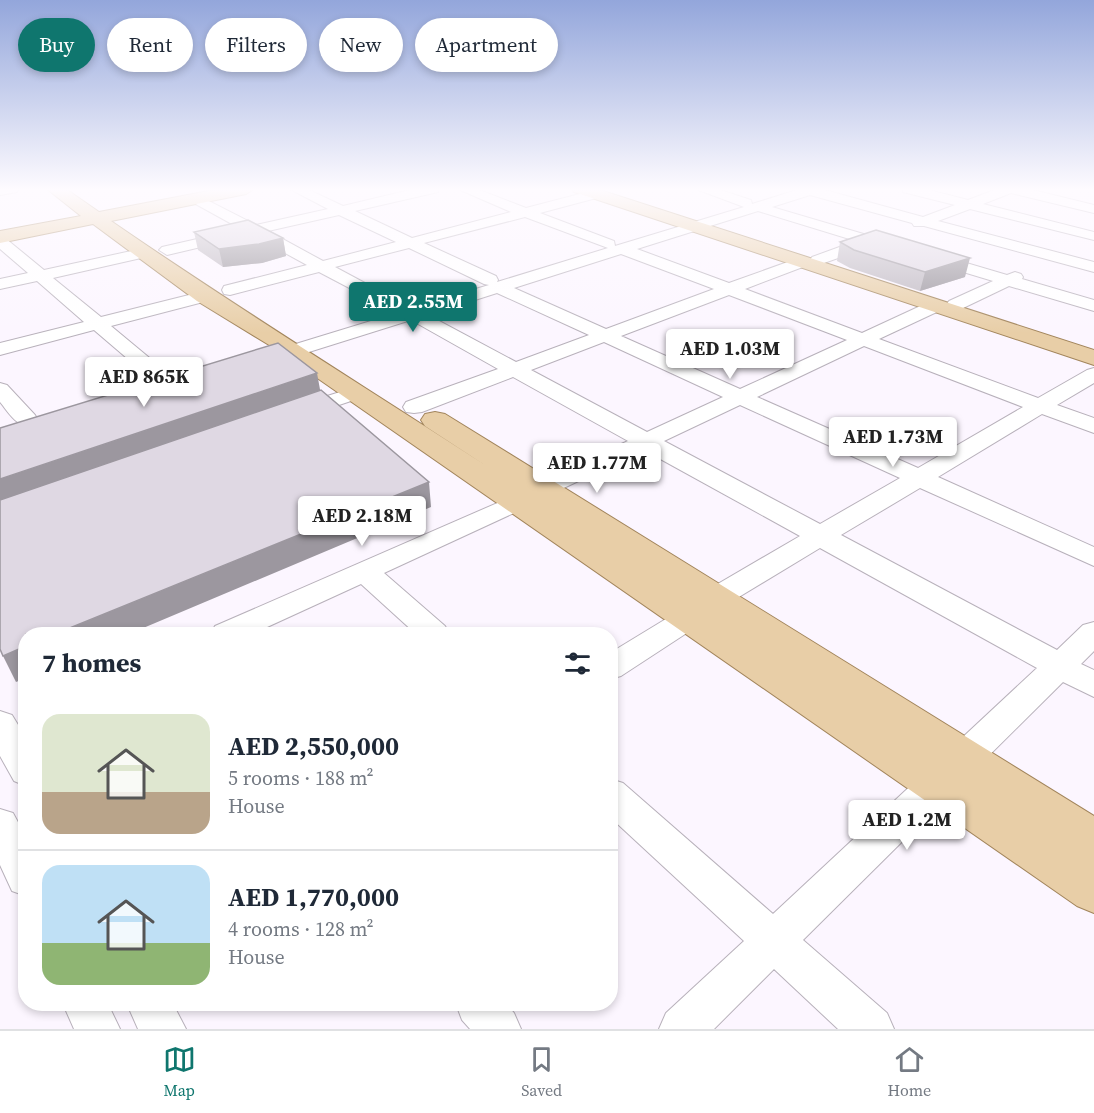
<!DOCTYPE html>
<meta charset="utf-8">
<style>
body{margin:0;font-family:"Source Serif 4",serif;background:#f6f6f7;color:#1f2937;height:100vh;display:flex;flex-direction:column;font-size:22px;white-space:nowrap}
*{box-sizing:border-box;margin:0}
p{font-size:20px;color:#747a83}
.icon{flex:none;width:33px;height:33px;fill:none;stroke:currentColor;stroke-width:2;stroke-linecap:round;stroke-linejoin:round}
.map{position:relative;flex:1;overflow:hidden}
.details{position:absolute;left:18px;top:627px;width:600px;height:384px;display:flex;flex-direction:column;background:#fff;border-radius:24px;box-shadow:0 3px 9px #0003}
.details>*{flex:none}
.banner{position:absolute;left:18px;top:18px;width:600px;height:54px;display:flex;gap:12px}
.price{position:absolute;translate:-50% -51px;padding:0 14px;border-radius:6px;background:#fff;color:#222;font-size:20px;line-height:39px;filter:drop-shadow(0 2px 3px #0008)}
.price::after{content:'';position:absolute;left:50%;top:36px;width:18px;height:14px;margin-left:-9px;background:inherit;clip-path:polygon(0 0,100% 0,50% 100%)}
.price.current{background:#0f766e;color:#fff}
ul{padding:0;list-style:none}
li{display:flex;align-items:center;gap:18px;height:150px;padding:0 24px}
li+li{border-top:2px solid #e0e1e3}
li span{display:grid;place-items:center;flex:none;width:168px;height:120px;border-radius:18px;color:#555}
li>.icon{margin-inline-start:auto}
span .icon{width:72px;height:72px;fill:#fffc;stroke-width:1}
li b{font-size:26px}
h2{display:flex;justify-content:space-between;align-items:center;height:72px;padding:0 24px;font-size:26px}
.chip{padding:0 21px;border-radius:27px;background:#fff;box-shadow:0 3px 9px #0003;font-size:21px;line-height:54px}
.chip.current{background:#0f766e;color:#fff}
.dock{display:flex;justify-content:space-around;align-items:center;height:84px;border-top:2px solid #e0e1e3;background:#fff;font-size:16px;color:#747a83}
.dock a{display:grid;justify-items:center;gap:3px}
.dock .current{color:#0f766e}
.map>svg:first-child{display:block}
.lines{fill:none;stroke-linecap:round;stroke-linejoin:round}
.minor-casing{stroke:#b8b1bb;stroke-width:2}
.major-casing{stroke:#a2855c;stroke-width:2}
.minor{fill:#fff;fill-rule:evenodd}
.major{fill:#e8cea7;fill-rule:evenodd}
.wall{fill:#c0bac3}
.shaded-wall{fill:#9c979f}
.building{fill:#dfd8e3;stroke:#9c979f;stroke-width:1.5}
</style>
<div class="map">
<svg width="1094" height="1029" viewBox="0 0 1094 1029">
<rect width="100%" height="100%" fill="#fcf6ff"/>
<g class="lines">
<defs>
<path id="minor" d="M0,189H18L17,192L0,195Z
M290,189H307L343,206L414,189H439L438,192L355,211L412,238L511,212L458,189H477L526,208L595,190L602,194L600,197L540,213L614,241L615,246L744,207L696,189H717L751,200L752,204L800,189H821L923,217L955,205L903,192L902,189H925L968,200L997,189H1029L1094,205V213L1011,193L983,204L1094,232V240L970,209L938,221L1094,262V272L924,226H914L912,223L810,195L772,207L894,243L897,246L889,251L872,246L824,263H812L810,260L812,257L856,241L758,211L637,249L729,283L796,259H808L810,262L808,265L745,289L862,333L929,302H941L944,306L941,310L879,339L1038,398L1087,370L1094,368V383L1057,405L1094,418V433L1042,414L938,477L1094,547V566L920,488L841,535L1057,650L1083,625L1094,622V651L1081,664L1094,670V697L1063,682L803,940L887,1013L894,1029H838L774,969L714,1029H659L666,1013L744,941L610,817V779L623,783L773,914L1037,668L820,548L724,606L714,609L704,606L700,599L704,592L800,536L644,450L551,494L542,496L533,494L530,489L533,484L628,441L513,377L422,412L414,413L406,412L403,407L406,402L498,369L411,320L277,362H263L260,358L263,354L397,313L319,272L230,295L224,294L222,290L224,286L307,265L252,235L167,255L159,250L162,247L241,229L192,202L190,199L197,195L256,225L328,209ZM339,215L396,242L323,261L268,231ZM525,217L608,248L497,282L498,280L496,276L424,243ZM409,248L484,284L489,285L405,310L407,308L404,304L335,267ZM621,254L714,289L606,329L514,288ZM497,293L589,335L516,362L428,315ZM729,295L847,340L740,389L621,336ZM604,342L723,397L647,432L531,370ZM864,346L1023,407L918,468L757,397ZM740,405L900,478L820,524L664,441Z
M0,236L5,238L44,270L145,248L150,250L153,253L150,256L53,278L101,317L205,291L211,292L214,296L211,300L111,326L170,375L173,379L170,383H156L94,330L0,355V343L84,322L37,281L0,289V279L28,273L0,249Z
M936,254L1007,275L1015,272L1021,274L1023,277L1022,279L1094,300V311L1009,286L961,309H949L946,305L949,301L993,281L930,262L928,259L930,256Z
M0,383L7,385L35,415L38,420L35,425C17,429 10,414 0,402Z
M356,387L363,389L366,393L363,397L300,418L292,417L289,412L292,407Z
M518,494L527,497L531,502L527,507L384,573L445,626L449,634H416L361,584L252,634H211L215,626Z
M689,608L699,611L704,618L699,625L621,676L610,679V653L679,611Z
M0,711L12,715L26,738V786L14,781L0,756Z
M0,809L13,813L26,837V896L12,891L0,865Z
M63,1004H108L120,1029H74Z
M127,1004H173L186,1029H138Z
M456,1004H506L514,1013L521,1029H470L462,1020Z"/>
<path id="major" d="M47,189H66L99,212L219,189H254L246,194L111,221C234,306 362,385 488,467L425,426L421,420L425,414L435,412L445,414L1094,816V913L1077,906L274,348L197,301L93,224L0,243V231L81,216Z
M572,189H597L1094,350V365L574,192Z"/>
</defs>
<use href="#minor" class="minor-casing"/>
<use href="#major" class="major-casing"/>
<use href="#minor" class="minor"/>
<use href="#major" class="major"/>
</g>
<path class="wall" d="M194,232L283,238L286,256L262,263L223,267L198,250Z
M840,242L965,277L920,291L850,268L837,261Z"/>
<path class="shaded-wall" d="M283,238L286,256L262,263L223,267L219,249Z
M970,258L965,277L920,291L925,272Z
M317,373L321,395L0,507V479Z
M429,482L431,507L129,634H55Z
M26,646V678L16,682L3,656Z"/>
<path class="building" d="M248,220L283,238L259,244L219,249L194,232Z
M876,230L970,258L925,272L854,250L840,242Z
M278,343L317,373L0,479V428Z
M321,390L429,482L55,634H26V646L3,656L0,649V500Z"/>
<linearGradient id="sky" x2="0" y2="1"><stop stop-color="#93a6db"/><stop offset="0.57" stop-color="#fefbff"/><stop offset="1" stop-color="#fefbff" stop-opacity="0"/></linearGradient>
<rect width="1094" height="333" fill="url(#sky)"/>
</svg>
<b class="price current" style="left:413px;top:333px">AED 2.55M</b>
<b class="price" style="left:730px;top:380px">AED 1.03M</b>
<b class="price" style="left:144px;top:408px">AED 865K</b>
<b class="price" style="left:893px;top:468px">AED 1.73M</b>
<b class="price" style="left:597px;top:494px">AED 1.77M</b>
<b class="price" style="left:362px;top:547px">AED 2.18M</b>
<b class="price" style="left:907px;top:851px">AED 1.2M</b>
<div class="banner">
<a class="chip current">Buy</a>
<a class="chip">Rent</a>
<a class="chip">Filters</a>
<a class="chip">New</a>
<a class="chip">Apartment</a>
</div>
<section class="details">
<h2>7 homes<svg class="icon" aria-label="filters" viewBox="0 0 24 24"><path d="M4 7h16M4 17h16"/><circle cx="9" cy="7" r="2"/><circle cx="15" cy="17" r="2"/></svg></h2>
<ul>
<li><span style="background:linear-gradient(#dfe7d0 65%,#b9a48a 0)"><svg class="icon" aria-label="home" viewBox="0 0 24 24"><path d="M3 11l9-7 9 7M6 9v11h12V9"/></svg></span><div><b>AED 2,550,000</b><p>5 rooms · 188 m²</p><p>House</p></div></li>
<li><span style="background:linear-gradient(#bfe0f5 65%,#8fb573 0)"><svg class="icon" aria-label="home" viewBox="0 0 24 24"><path d="M3 11l9-7 9 7M6 9v11h12V9"/></svg></span><div><b>AED 1,770,000</b><p>4 rooms · 128 m²</p><p>House</p></div></li>
</ul>
</section>
</div>
<nav class="dock">
<a class="current"><svg class="icon" aria-label="map" viewBox="0 0 24 24"><path d="M3 6l6-2 6 2 6-2v14l-6 2-6-2-6 2zM9 4v14M15 6v14"/></svg>Map</a>
<a><svg class="icon" aria-label="saved" viewBox="0 0 24 24"><path d="M7 4h10v16l-5-4-5 4z"/></svg>Saved</a>
<a><svg class="icon" aria-label="home" viewBox="0 0 24 24"><path d="M3 11l9-7 9 7M6 9v11h12V9"/></svg>Home</a>
</nav>
